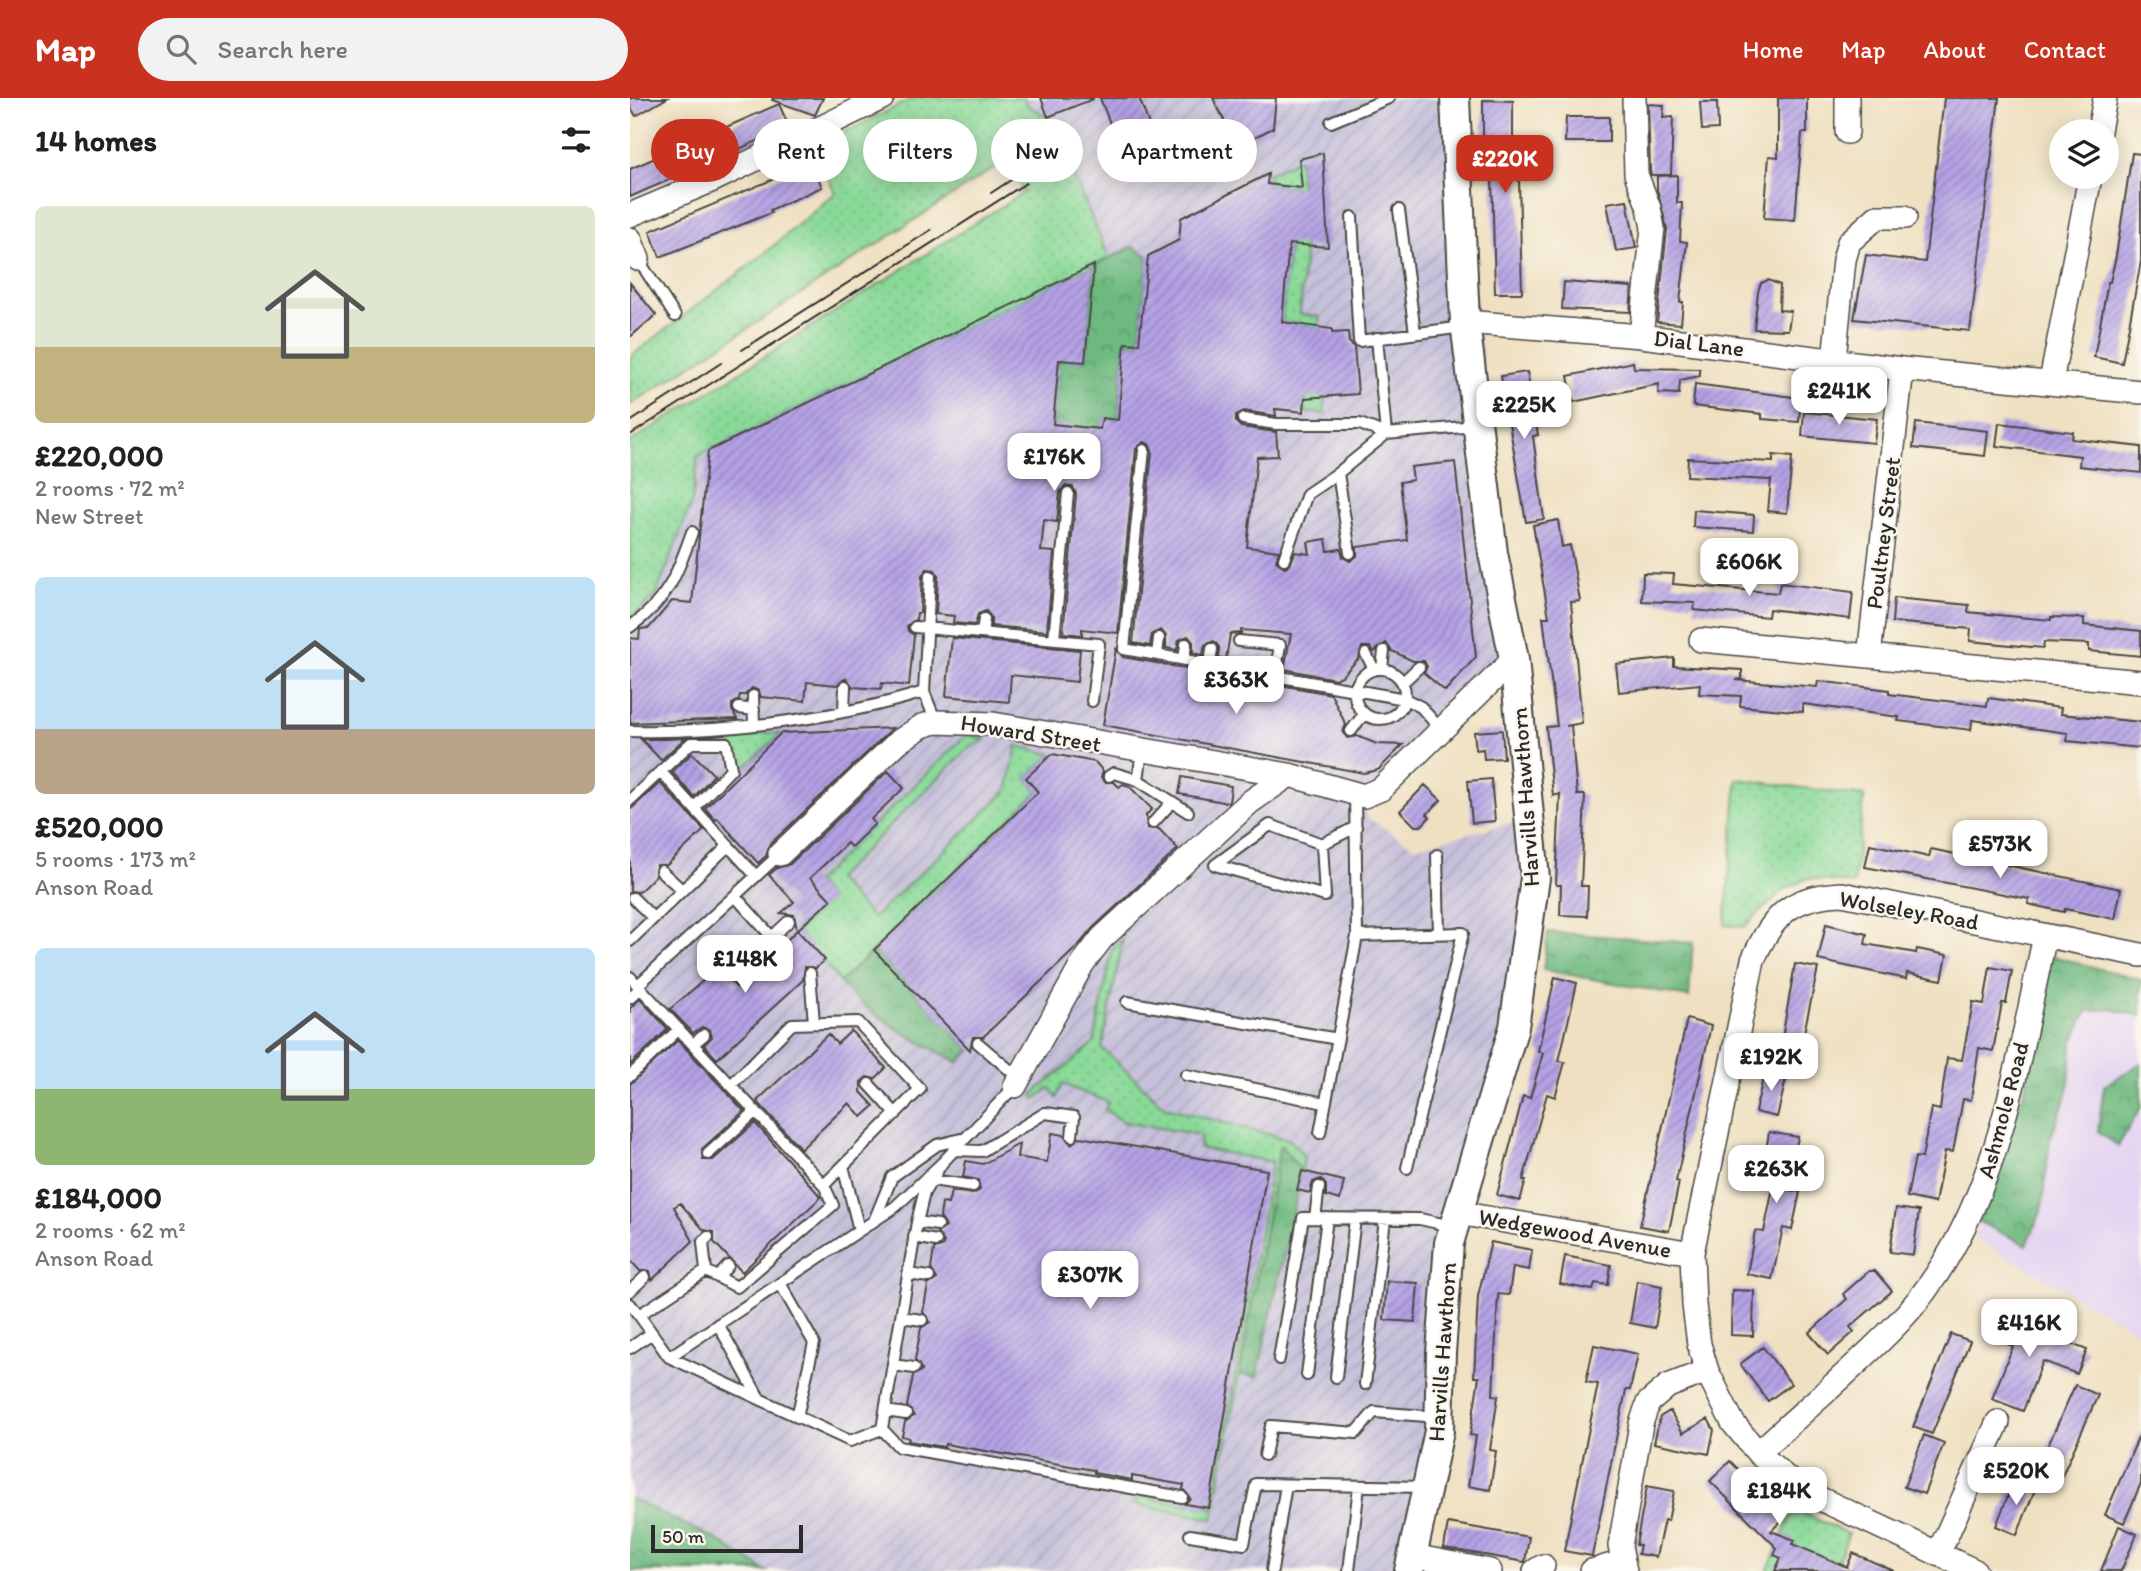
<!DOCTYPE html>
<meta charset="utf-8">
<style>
body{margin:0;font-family:Itim,sans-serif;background:#f2f2f2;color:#202124;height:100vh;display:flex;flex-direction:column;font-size:26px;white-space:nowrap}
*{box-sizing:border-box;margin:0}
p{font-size:23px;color:#757577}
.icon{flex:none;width:38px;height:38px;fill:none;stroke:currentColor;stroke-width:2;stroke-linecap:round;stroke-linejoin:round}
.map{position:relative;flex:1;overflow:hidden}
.side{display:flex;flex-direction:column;background:#fff;width:630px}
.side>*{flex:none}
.hud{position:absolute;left:21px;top:21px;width:665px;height:63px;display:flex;gap:14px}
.controls{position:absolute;left:1419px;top:21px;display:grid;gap:14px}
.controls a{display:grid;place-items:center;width:70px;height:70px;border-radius:50%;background:#fff;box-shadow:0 4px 18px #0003;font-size:35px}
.scale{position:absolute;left:21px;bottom:18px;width:152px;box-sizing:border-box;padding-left:7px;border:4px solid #2b2b2b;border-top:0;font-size:19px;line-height:24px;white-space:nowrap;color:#2b2b2b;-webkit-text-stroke:5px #fbf7ec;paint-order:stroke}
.price{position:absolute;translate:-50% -60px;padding:0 16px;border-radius:14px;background:#fff;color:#222;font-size:23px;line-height:46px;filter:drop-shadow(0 2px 4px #0008)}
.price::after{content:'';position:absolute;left:50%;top:42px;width:21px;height:16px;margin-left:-10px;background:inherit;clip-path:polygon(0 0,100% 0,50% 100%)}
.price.current{background:#c8321e;color:#fff}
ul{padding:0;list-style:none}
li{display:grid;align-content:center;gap:14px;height:371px;padding:0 35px}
li span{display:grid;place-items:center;height:217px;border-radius:10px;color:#555}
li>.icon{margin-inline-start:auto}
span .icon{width:126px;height:126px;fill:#fffc;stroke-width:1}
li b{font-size:30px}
h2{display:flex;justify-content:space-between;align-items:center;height:84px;padding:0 35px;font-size:30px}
.chip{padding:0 24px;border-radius:32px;background:#fff;box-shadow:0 4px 18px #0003;font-size:24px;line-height:63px}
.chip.current{background:#c8321e;color:#fff}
header{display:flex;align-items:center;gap:42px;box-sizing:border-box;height:98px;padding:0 35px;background:#c8321e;color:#fff}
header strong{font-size:33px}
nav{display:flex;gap:38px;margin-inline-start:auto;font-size:24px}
.search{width:490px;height:63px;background:#f2f2f2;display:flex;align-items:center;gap:18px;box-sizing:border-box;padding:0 24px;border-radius:38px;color:#757577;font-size:26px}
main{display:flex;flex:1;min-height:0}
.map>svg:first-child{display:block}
.built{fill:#e4d3f2}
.industrial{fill:url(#industrial-furrows)}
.green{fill:url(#green-dots);stroke:#5a8262;stroke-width:2}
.forest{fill:url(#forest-crowns);stroke:#4c7256;stroke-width:2}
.building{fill:url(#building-hatch)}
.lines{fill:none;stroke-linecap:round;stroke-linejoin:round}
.service-casing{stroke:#484642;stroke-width:14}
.minor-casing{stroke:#484642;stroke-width:26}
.tertiary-casing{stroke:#484642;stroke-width:32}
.service{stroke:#fff;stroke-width:10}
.minor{stroke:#fff;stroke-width:23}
.tertiary{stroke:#fff;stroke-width:28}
.tram{stroke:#2b2b2b;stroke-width:2}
.labels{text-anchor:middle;stroke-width:5;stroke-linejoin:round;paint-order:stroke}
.street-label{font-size:23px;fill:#2b2b2b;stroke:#fbf7ec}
</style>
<header>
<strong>Map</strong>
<div class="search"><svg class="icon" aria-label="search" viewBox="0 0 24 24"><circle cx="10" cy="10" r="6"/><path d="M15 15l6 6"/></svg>Search here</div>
<nav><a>Home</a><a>Map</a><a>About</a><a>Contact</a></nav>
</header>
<main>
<section class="side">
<h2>14 homes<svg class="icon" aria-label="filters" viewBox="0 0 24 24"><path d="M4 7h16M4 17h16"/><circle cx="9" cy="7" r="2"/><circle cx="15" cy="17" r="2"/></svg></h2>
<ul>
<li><span style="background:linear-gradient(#dfe7d0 65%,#c2b280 0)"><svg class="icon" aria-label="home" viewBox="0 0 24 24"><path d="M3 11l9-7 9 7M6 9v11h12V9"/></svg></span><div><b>£220,000</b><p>2 rooms · 72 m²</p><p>New Street</p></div></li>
<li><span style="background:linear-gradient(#bfe0f5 70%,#b9a48a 0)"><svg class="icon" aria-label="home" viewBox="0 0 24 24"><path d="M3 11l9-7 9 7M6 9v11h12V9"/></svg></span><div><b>£520,000</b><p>5 rooms · 173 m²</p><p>Anson Road</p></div></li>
<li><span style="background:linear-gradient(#bfe0f5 65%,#8fb573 0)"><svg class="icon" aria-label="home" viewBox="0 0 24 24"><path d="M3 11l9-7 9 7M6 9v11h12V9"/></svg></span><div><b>£184,000</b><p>2 rooms · 62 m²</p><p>Anson Road</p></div></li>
</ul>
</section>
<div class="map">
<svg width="1511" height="1473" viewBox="0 0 1511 1473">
<defs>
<pattern id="industrial-furrows" width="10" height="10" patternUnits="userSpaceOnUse" patternTransform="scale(1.75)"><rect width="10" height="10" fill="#c6c0da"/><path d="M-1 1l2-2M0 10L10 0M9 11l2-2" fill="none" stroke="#aaa5bb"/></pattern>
<pattern id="green-dots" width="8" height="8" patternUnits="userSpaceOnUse" patternTransform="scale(1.75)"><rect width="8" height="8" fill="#89d998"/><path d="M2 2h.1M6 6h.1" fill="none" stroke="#76ba83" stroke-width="1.8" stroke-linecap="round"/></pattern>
<pattern id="forest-crowns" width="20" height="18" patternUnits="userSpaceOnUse" patternTransform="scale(1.75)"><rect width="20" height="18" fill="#6eb980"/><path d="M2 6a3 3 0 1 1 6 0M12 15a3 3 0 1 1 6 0" fill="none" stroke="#5b9769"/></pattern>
<pattern id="building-hatch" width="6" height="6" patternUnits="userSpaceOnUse" patternTransform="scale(1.75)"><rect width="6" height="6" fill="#b4a1e5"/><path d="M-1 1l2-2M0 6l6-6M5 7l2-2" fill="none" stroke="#9383ba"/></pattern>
</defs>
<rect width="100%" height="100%" fill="#fbf7ec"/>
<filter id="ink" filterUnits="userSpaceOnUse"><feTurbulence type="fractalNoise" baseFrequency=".0143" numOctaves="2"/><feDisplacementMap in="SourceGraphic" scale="14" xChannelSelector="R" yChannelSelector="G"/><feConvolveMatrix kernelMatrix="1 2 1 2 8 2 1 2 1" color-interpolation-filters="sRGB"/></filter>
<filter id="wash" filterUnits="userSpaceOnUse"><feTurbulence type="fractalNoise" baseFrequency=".00686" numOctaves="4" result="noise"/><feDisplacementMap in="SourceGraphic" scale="28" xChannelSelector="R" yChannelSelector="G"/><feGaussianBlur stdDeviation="1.57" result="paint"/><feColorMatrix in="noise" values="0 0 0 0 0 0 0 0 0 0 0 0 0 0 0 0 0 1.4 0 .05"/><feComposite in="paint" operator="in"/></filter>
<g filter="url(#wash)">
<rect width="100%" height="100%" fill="#efe0c1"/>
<path class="built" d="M1422,858L1511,882V1236L1344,1140L1395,991Z"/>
<path class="industrial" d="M394,0H825L884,561L734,699L736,719L785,749L901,720L905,780L830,1107L779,1473H0V520L26,497L62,403L68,358L479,160Z"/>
<path class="green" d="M284,0H394L397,7L418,19L479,160L68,358L62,403L26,497L0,520V344L394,94L375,63L0,307V259L134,156L205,95L185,49Z
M669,61L675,147L670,216L689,218L695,316L674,314L683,228L652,224L665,89L637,86L638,76Z
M151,635L106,677L100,637Z
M337,636L355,641L337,652L206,781L243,820L377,693L387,648L422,656L396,680L408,694L210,884L167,832L200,802L185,784Z
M1107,681L1234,698L1224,786L1178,780L1153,792L1114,829L1095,827Z
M493,841L472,950L535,1009L660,1042L674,1058L672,1073L650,1048L583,1421L502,1406L510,1399L582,1410L642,1064L569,1050L571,1037L494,1024L475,1012L478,1004L432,986L427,1000L420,990L405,1001L403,996L464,945L482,852Z
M1164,1411L1219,1436L1204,1473H1137Z"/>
<path class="forest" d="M503,149L518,158L509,246L495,245L488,322L472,320L469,346L423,326L429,262L455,264L464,167Z
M918,834L1063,845L1059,899L913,872Z
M244,852L340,952L328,964C292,946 234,916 210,884Z
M1422,858L1511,882V918L1481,911L1457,913L1443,943L1438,993L1420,1042L1412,1111L1397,1147L1349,1124L1395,991Z
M1511,965V1009L1488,1048L1468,1033L1474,988Z
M650,1047L672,1073L627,1279L610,1276Z
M0,1400L83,1440L136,1473H0Z"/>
<g id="blocks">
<path class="building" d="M0,0H37L6,18L0,8Z
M143,0H193L185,17L142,2Z
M411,0H463V1L418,19Z
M470,0H509L525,42L492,56Z
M583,0H646L643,30L607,48Z
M1148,0H1177V35H1172L1165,122L1134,120L1139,58L1148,59Z
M1314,0H1369L1340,233L1224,221L1236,157L1295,164Z
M853,2L883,3V45H888L892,195H865L861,39H853Z
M1070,4H1087L1088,31L1072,32Z
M149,6L159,29L0,99V71Z
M1018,6L1034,7L1033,20L1043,19L1041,77H1021L1020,73Z
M936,19H979V44H935Z
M693,55L698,149L659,146L652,224L702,231V235L718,234L719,244L724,249L728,296L675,300L674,314L645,311L646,318L614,313L606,317V324L611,329L646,334L648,358L627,359L617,449L649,453L646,463L655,469L660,466L665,454L680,456L678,444L696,441L698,453L711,451L713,459L720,463L727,458V449L777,442L770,384L783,382L781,369L825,364L846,559L815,593L794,575L797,568L794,563H783L762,553L756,545L744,554L740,549H732L729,560L712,578L705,581L654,571L661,536L611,532V535L600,536L596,561L589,560V549L584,543L575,547L573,557L563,555V544L558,538L549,542L547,552L536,550V538L531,532L522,536L520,548L503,545L522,353L519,346L514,344L506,351L488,535L452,531V537L433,535L446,396L443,389L435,388L430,394L427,424L414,422L411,453L424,454L417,533L361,528V519L356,513L348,516L345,527L323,525L324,518L306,516L308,478L305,472L297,471L292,478L290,515H287L286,521L277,528L278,533L284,537L279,588L252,585L251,591L223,589L216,580L207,587L177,584L175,603L131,599L129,593L122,590L115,597H110L109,602L102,606V612L107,621L0,625V540L9,541L10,531L19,530L42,503L62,505L78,353L464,167L455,264L429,262L423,326L470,331L472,320L488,322L495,245L509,246L518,158L549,142L551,120L638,76L637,86L672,90L669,61Z
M1502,55L1511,56V163L1492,265L1464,259L1478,184H1480L1486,158Z
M182,65L192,89L140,112L141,115L30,159L20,133Z
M1047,77V105H1052L1050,143L1057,144L1050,204H1053L1051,226L1027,224L1037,131L1027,91V78Z
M997,102L1006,150L986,153L977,105Z
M1138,182L1150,187L1149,212L1161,213L1158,232L1124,231L1128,194L1131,185Z
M934,184L1002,189L1000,214L932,211Z
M0,185L26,217L0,239Z
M1003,264L1004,270L1070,271V278L1050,282L1049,296L1028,295L1029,286L943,304L938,278Z
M897,274L908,337L903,338L914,421L896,424L871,278Z
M1065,286L1171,300L1169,324L1132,321V316L1063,308Z
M1174,314L1247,321L1244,345L1172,338Z
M1286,325L1358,333L1355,358L1283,350Z
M1369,325L1443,334L1442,341L1511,349V375L1449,368L1450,358L1366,348Z
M1143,357L1162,359L1157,415L1138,413L1141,382L1057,378L1058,360L1143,364Z
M1064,412L1124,417L1123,433L1063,429Z
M928,422L932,449L940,447L950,503L941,504L952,625L936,628L941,627L947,697H955L951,788H958L957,818L930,817L931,787H926L930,696L923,698L916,629L927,628L913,519H919L903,427Z
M1013,475L1044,476L1043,486L1148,495L1150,485L1223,494L1220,521L1139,511L1138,519L1064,512L1065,505L1012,503Z
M1264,500L1339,507L1338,514L1421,522V519L1454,520V527L1511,533V558L1459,553V546L1414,544L1413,550L1340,543L1341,531L1262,524Z
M322,540L450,552L447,584L381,577L379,604L316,598Z
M486,551L493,559L593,577L592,581L649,591L650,587L701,596L716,627L713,633L717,640L727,638L747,646L773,647L748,672L734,675L473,627Z
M1044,560V568L1112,572V581L1106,582L1187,589L1188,583L1259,592V596L1357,608L1358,600L1431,610L1430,616L1511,624V650L1437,643L1438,635L1342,622L1341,632L1268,623L1269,619L1173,606V614L1110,608L1111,598L1069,596L1070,586L989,594L986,566Z
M263,630L140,746L136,758L128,765L87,720L85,722L75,710L151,635Z
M872,632L874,660L854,661L853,651L846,652L844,634Z
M55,640L31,662L11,641H35Z
M62,655L84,677L64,699L42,674Z
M422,656L465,664L473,673L471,679L475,684H484L489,689L493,686L499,688L522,711L516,717L517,730L529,731L548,751L463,830L448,848L353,939H343L340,952L244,852L408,694L396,680Z
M258,673L274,690L241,721L245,726L221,749L217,745L180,780L201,802L167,832L164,817L151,815L164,804L139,777L147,770L160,766Z
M552,679L601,688L599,705L549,696Z
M861,681L865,723L842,725L838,683Z
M30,685L74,732L37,767H26L25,778L9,794L0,793V712Z
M795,687L811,702L797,716L800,719L791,728H785L770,713Z
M1240,746L1299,759L1301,751L1491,791L1485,821L1435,811L1434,814L1398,806L1399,801L1235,769Z
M1196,826L1237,836L1235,846L1286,855L1287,851L1317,857L1312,882L1277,875L1276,881L1188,862Z
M167,832L195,862L186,870L175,869L173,882L87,961L74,947L82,939L80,932L72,929L63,935L40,911L88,870L106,889L144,853H156V843Z
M1165,866L1188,870L1167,967L1148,963Z
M1360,869L1382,873L1376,905H1372L1363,953L1349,950L1341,1002L1333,1001L1323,1054L1315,1053L1305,1105L1277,1099L1285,1059L1292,1060L1301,1010L1310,1012L1317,960L1332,962L1343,904L1354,906Z
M925,879L947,885L929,963L935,964L925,999L917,996L893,1082H896L890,1103L867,1097L893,998L900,1000L913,955L908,953Z
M10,901L38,931L0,967V910Z
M1057,921L1081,928L1046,1083L1049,1084L1039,1133L1010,1128Z
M221,933L256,970L245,981L237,979L231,984V994L244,1008L232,1019L219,1005L171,1051L127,1003L198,936L207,946Z
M48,942L114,1013L72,1051L73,1062H83L125,1025L191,1099L112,1174L84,1144V1134L74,1132L50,1105L44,1109L63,1143L22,1182L20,1173H10L0,1162V986Z
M1135,972L1157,977L1147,1019L1125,1014Z
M1139,1034L1168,1039L1158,1092L1170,1094L1162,1132L1153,1130L1142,1181L1117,1176L1125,1133L1134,1134L1146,1075L1133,1072Z
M422,1035L434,1037L441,1046L450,1039L637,1072L579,1410L555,1406L560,1400L553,1391L554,1387L502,1378V1382L464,1375V1372L315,1346L314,1349L278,1343L279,1340L272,1338L275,1324L284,1318L277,1308L283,1278L292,1272L285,1262L291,1230L300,1224L293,1214L298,1187L307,1181L301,1171L304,1151L312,1149L314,1144L307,1135L316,1129L310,1119L312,1105L318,1106L321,1093L343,1096L350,1092L348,1082L333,1079L336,1063L353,1066L389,1046L387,1059L417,1064Z
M672,1073L714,1083L710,1102L696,1098V1087L691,1081L683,1084L680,1095L667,1092Z
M1266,1110L1289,1113L1283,1157L1260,1154Z
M861,1144L902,1152L899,1172L883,1169L879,1197L868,1196L863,1297L868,1298L860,1352L866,1353L860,1392L838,1388L846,1338L840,1337L849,1279H844L848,1198Z
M935,1158L981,1167L978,1187L965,1185L963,1192L930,1186Z
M1239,1173H1245L1262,1193L1220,1229L1224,1234L1198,1257L1179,1235L1217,1201L1213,1196Z
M757,1183L788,1185L785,1224L754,1222Z
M1007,1183L1032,1188L1025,1230L1000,1225Z
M1102,1192L1124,1193L1123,1238L1101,1237Z
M1364,1215L1457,1252L1447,1276L1413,1263L1393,1313L1362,1301L1383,1248L1355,1237Z
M1321,1236L1340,1243L1302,1336L1283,1329Z
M964,1247L1008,1256L1000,1292H996L962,1458L934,1453L968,1286L956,1284Z
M1133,1249L1161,1286L1138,1303L1110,1266Z
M1445,1287L1468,1297L1427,1389L1404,1379Z
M1040,1313L1053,1335L1078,1321L1084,1332L1079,1356L1024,1345L1030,1319Z
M1511,1333V1385L1494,1425L1475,1417Z
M1294,1337L1314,1345L1294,1396L1274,1389Z
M1100,1363L1155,1419L1141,1433L1165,1442L1163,1446L1217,1469L1223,1455L1264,1473H1145L1151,1460L1144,1457L1147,1450L1080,1383Z
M1385,1380L1406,1389L1387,1437L1366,1428Z
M1017,1388L1044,1393L1038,1423L1034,1422L1026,1459L1008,1456L1010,1447H1006Z
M818,1425L899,1439L895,1464L814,1450Z
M1489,1428L1507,1436L1491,1473H1471Z"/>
</g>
</g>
<g filter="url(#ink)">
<use href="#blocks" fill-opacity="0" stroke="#484642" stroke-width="2"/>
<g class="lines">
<defs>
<path id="service" d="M701,24L759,0
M769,112L785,235
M722,119L729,243L833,229
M8,161L45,218
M747,240L756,336L845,328
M613,321L646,326H730L756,336L708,375L720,455
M514,352L494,551L775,601L791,609L811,632
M654,461L677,396L708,375
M300,478L294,594L306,624
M0,529C38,502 47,477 62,434
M285,529L469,546L462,603
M352,535L354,521
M424,541L438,395
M609,543L650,547L645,578
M736,556L744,571
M527,557L529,540
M554,562L556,546
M580,566L582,551
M752,570L754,553
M725 596a25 25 0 1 1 50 0a25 25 0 1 1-50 0Z
M773,584L789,569
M123,598L124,626
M109,610L124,612
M214,613L215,588
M0,633C90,635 208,621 294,594
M721,633L734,616
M31,674L126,778
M479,678L484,675L508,682L512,653
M508,682L558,714
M0,702L61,645H96L101,671L64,710
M523,725L542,704
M692,746L695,798L585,767L640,727L692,746L726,729
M807,757L809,835
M31,773L52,792
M105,798L150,848
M3,800L23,820
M727,838L833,835L777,1070
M142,839L159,823
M0,843L98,748
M180,875L184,925
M0,879L194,1087L203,1107L107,1189L76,1173L9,1217L39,1259
M8,887L150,756
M0,900L10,890
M497,904L708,941
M348,945L389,980
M63,946L74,937
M556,977L695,1005
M0,978L49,931
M239,986L266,1016
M101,987L162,926L228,924L290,991L194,1087
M690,1035L727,838L725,696
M323,1052L352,1053L415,1015L444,1019L442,1038
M78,1056L126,1013
M312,1065L294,1095L287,1124L252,1331L220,1343L39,1259L265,1109L312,1065L385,988
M213,1068L229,1132
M302,1082L343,1088
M685,1120L689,1089
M244,1123L262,1079L307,1047L331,1041
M287,1124L308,1127
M284,1139L306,1143
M76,1173L73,1144L78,1139
M278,1176L299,1179
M88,1179L98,1168
M150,1185L184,1245L167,1319
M0,1193L15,1179
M0,1206L9,1217
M271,1219L292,1222
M88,1226L129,1300
M0,1250L22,1235
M649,1261L673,1120L790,1121L821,1128
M263,1267L284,1270
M677,1277L697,1120
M706,1279L725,1121
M735,1286L755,1121
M255,1313L276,1316
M252,1331L269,1349L552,1399
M635,1357L641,1328L726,1335L744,1314L809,1319
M560,1437L614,1446L626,1386L796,1389
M642,1472L656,1387
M719,1473L729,1388"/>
<path id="minor" d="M1004,0L1006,76L1019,110L1023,130L1011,238
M1469,33L1475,0
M1217,34V0
M0,117L83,82L252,0
M0,141L8,161
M835,224L1011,238L1272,271L1511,294
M1204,262L1214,162L1219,144L1247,119H1275
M1421,284L1460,79
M1071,542L1511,584
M1239,558L1272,271
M150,756L268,644L292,628L306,624L363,626L659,677L734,698L751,691L884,561
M385,988L453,865L472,840L620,704L659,677
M828,1115L1062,1155
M1128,1355C1174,1312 1224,1271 1268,1225C1366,1123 1386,970 1415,838
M1308,1456L1368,1324
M783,1458L860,1473
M905,1473L913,1468
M962,1473L992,1464
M995,1473L990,1448L1011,1326L1018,1305L1038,1288L1077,1273
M1345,1473L1169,1391L1128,1355L1103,1325L1077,1273L1069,1246L1064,1207L1062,1155L1123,862C1143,816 1162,798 1212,796L1511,857"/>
<path id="tertiary" d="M779,1473L809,1333L811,1255L819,1145L884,929L905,780L884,561L863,455L835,224L825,0"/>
</defs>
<use href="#service" class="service-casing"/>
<use href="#minor" class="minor-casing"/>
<use href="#tertiary" class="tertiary-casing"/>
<use href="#service" class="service"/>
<use href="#minor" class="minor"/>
<use href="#tertiary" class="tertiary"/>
<path class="tram" d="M361,95L390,76
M112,252L301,132
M0,324L91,265
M0,337L396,85"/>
</g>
</g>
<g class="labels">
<g class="street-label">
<text transform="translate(1069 245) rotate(7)" y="8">Dial Lane</text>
<text transform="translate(1253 435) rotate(-83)" y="8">Poultney Street</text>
<text transform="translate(401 635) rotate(9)" y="8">Howard Street</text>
<text transform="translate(895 699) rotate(-94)" y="8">Harvills Hawthorn</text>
<text transform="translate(1279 812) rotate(10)" y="8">Wolseley Road</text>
<text transform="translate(1373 1012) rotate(-75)" y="8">Ashmole Road</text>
<text transform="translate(945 1135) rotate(10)" y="8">Wedgewood Avenue</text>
<text transform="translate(812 1254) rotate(-86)" y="8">Harvills Hawthorn</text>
</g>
</g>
</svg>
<div class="controls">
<a><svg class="icon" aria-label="layers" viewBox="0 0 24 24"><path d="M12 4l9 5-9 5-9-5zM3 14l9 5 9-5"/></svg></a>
</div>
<div class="scale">50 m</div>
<b class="price current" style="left:875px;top:97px">£220K</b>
<b class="price" style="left:1209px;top:329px">£241K</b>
<b class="price" style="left:894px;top:343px">£225K</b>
<b class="price" style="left:424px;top:395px">£176K</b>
<b class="price" style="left:1119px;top:500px">£606K</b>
<b class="price" style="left:606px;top:618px">£363K</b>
<b class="price" style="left:1370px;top:782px">£573K</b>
<b class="price" style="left:115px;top:897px">£148K</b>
<b class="price" style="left:1141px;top:995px">£192K</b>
<b class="price" style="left:1146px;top:1107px">£263K</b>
<b class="price" style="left:460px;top:1213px">£307K</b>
<b class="price" style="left:1399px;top:1261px">£416K</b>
<b class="price" style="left:1386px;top:1409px">£520K</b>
<b class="price" style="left:1149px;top:1429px">£184K</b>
<div class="hud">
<a class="chip current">Buy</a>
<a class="chip">Rent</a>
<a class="chip">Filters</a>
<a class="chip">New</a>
<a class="chip">Apartment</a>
</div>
</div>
</main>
